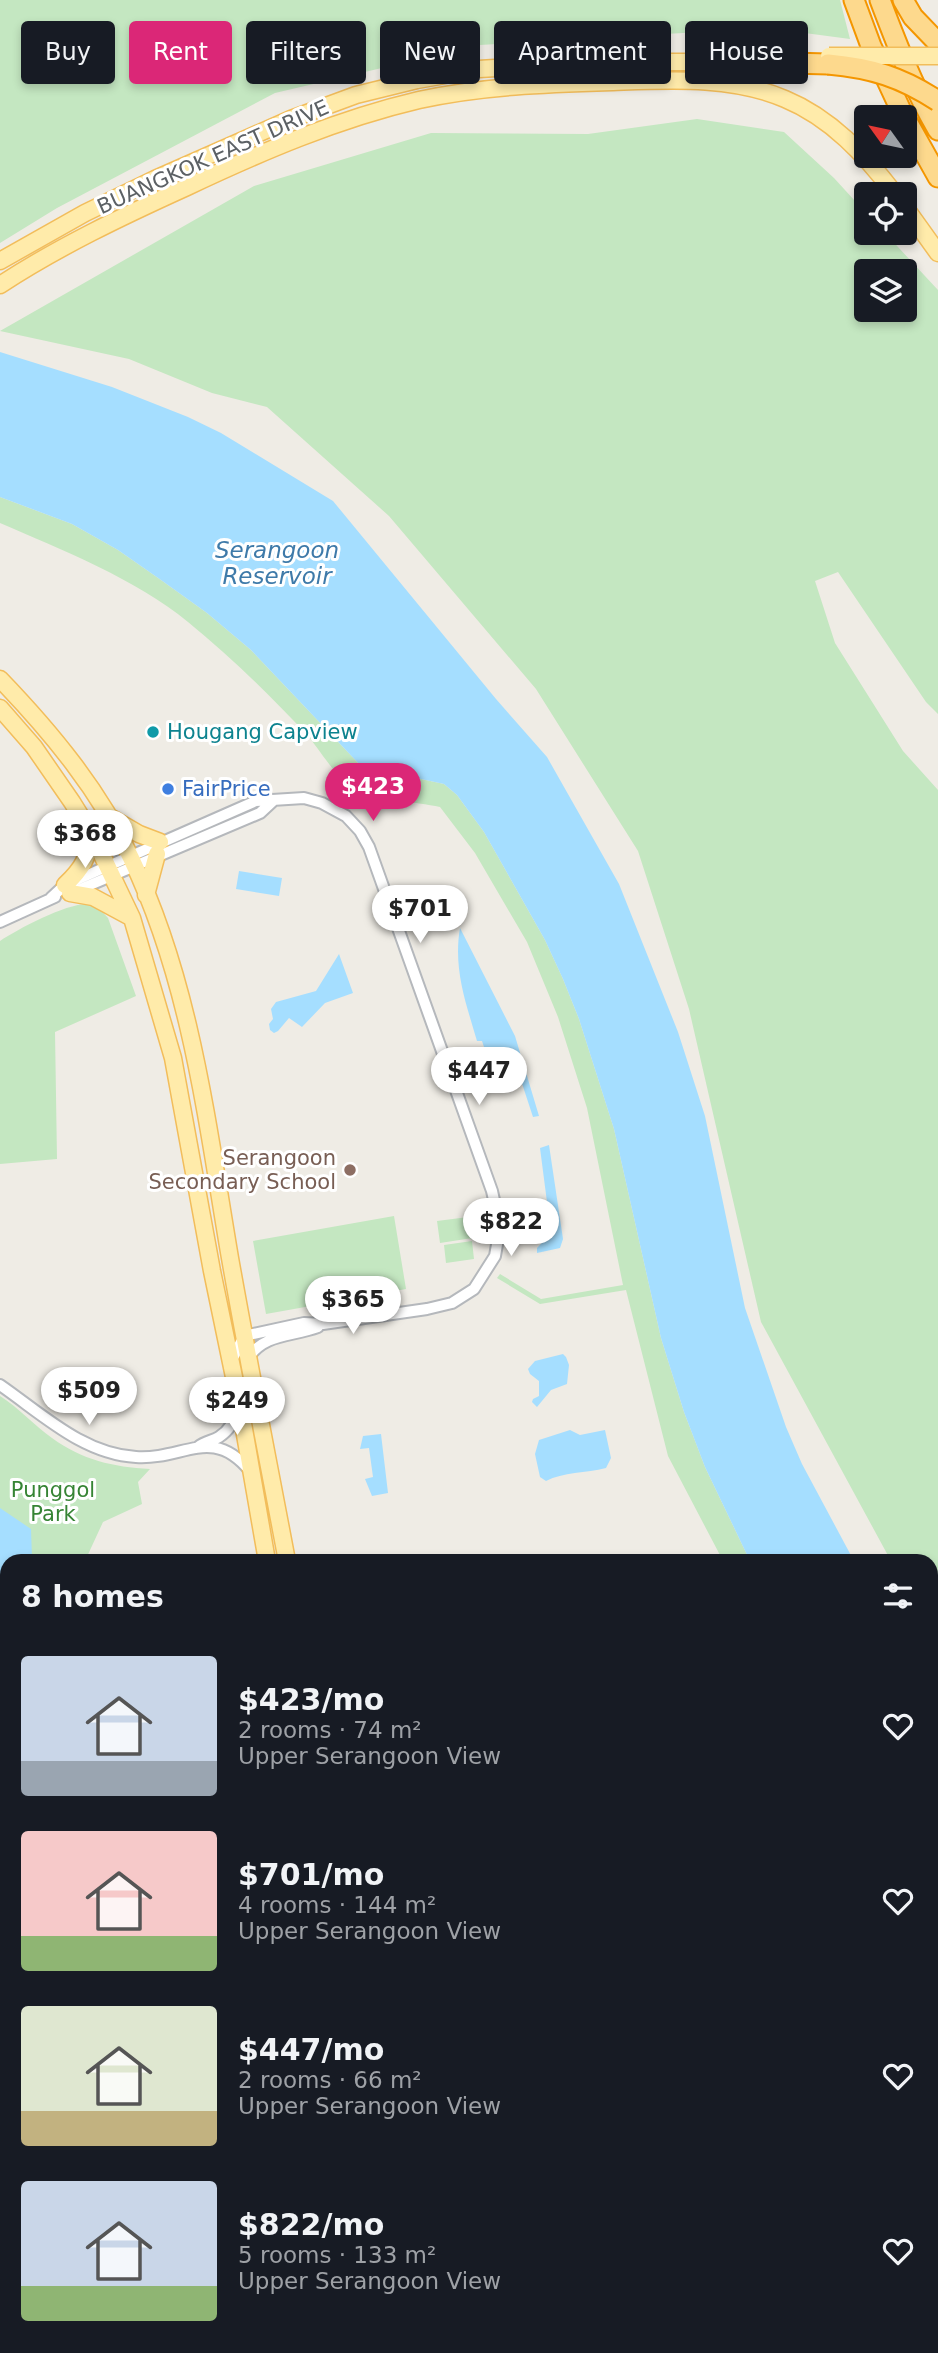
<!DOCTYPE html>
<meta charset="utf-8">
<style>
body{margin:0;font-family:"DejaVu Sans",sans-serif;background:#242831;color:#f1f3f6;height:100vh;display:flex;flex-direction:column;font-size:26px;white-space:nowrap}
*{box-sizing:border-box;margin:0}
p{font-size:23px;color:#9ea1a6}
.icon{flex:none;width:38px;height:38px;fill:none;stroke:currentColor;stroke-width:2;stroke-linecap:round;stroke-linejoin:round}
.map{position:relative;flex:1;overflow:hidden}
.drawer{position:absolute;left:0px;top:1554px;width:938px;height:800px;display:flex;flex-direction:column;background:#171b24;border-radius:21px 21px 0 0;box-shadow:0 4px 10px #0003}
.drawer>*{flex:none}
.hud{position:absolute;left:21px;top:21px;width:896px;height:63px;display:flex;gap:14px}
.needle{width:46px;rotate:303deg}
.buttons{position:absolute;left:854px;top:105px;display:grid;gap:14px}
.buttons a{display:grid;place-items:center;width:63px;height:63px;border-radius:7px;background:#171b24;box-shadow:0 4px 10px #0003;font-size:35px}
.price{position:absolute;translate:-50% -60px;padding:0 16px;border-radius:24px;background:#fff;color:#222;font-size:23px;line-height:46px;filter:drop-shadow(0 2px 4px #0008)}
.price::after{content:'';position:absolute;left:50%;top:42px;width:21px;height:16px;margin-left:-10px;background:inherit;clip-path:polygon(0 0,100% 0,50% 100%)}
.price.current{background:#db2777;color:#fff}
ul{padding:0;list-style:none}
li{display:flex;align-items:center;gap:21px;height:175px;padding:0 21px}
li span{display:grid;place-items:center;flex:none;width:196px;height:140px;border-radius:7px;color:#555}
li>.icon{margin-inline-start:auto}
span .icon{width:84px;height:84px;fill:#fffc;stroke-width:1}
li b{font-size:30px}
h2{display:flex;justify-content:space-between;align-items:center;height:84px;padding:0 21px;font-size:30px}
.chip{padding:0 24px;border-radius:7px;background:#171b24;box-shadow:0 4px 10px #0003;font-size:24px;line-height:63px}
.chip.current{background:#db2777;color:#fff}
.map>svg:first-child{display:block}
.green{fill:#c4e7c1;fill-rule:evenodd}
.water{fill:#a5deff}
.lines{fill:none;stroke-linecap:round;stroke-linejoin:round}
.minor-casing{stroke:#b5b8bc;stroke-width:14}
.secondary-casing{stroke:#b6babf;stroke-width:18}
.primary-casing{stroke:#f2bd5b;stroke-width:19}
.motorway-casing{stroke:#f49600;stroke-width:23}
.minor{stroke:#fff;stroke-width:10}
.secondary{stroke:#fff;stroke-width:14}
.primary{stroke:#ffebaa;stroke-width:16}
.motorway{stroke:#fdd98d;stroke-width:19}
.primary-bridge-casing{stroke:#f2bd5b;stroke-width:19;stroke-linecap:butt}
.motorway-bridge-casing{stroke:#f49600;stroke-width:23;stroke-linecap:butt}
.primary-bridge{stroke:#ffebaa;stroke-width:16}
.motorway-bridge{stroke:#fdd98d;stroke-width:19}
.culture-dot{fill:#0f9aa8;stroke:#fff;stroke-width:2.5}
.shop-dot{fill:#3f7fe0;stroke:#fff;stroke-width:2.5}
.education-dot{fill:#8d6e63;stroke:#fff;stroke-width:2.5}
.labels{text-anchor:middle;stroke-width:6;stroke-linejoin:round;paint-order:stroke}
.street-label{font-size:21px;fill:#5c6165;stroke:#fff}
.culture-label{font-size:21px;fill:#0d838f;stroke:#fff;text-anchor:start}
.shop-label{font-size:21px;fill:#366cbe;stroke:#fff;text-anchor:start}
.education-label{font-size:21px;fill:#785e54;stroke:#fff;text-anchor:end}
.park-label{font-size:21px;fill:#368434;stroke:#fff}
.water-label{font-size:23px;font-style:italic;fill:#3e7aa9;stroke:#fff}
</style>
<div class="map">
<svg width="938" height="2353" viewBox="0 0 938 2353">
<rect width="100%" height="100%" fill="#efece5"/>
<path class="green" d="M0,0H840L850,39L767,28L480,45L275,93L57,208L0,243Z
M697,119L784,132L834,178L866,213V233H885L938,290V714L926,702L838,572L815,581L835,643L903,751L938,790V1649L931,1636V1561H891L761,1322L689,1009L638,851L536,689L389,516L267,407L212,393L129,359L0,331L254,186L431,133L588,134ZM866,271H905V310H866Z
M0,497L72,524L118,550L161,580L207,613L251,650L361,766L444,784L457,795L484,832L545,940L563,979L579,1019L614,1129L661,1338L684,1412L705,1467L750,1561H716L721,1557L668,1456L626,1290L540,1304L497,1278L500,1274L541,1299L623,1285L587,1108L558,1017L527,942L475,853L440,807C417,802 371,799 352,788C339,781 319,749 308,736C270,695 231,657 188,622C136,579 62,550 0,523Z
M87,904L99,908L108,918L136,996L55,1032L57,1159L0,1164V941C18,929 65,904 87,904Z
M394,1216L406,1289L266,1314L253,1241Z
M476,1216L479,1237L440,1243L437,1221Z
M472,1241L474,1259L446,1263L444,1245Z
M0,1396C19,1408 34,1425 52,1438C82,1460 113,1467 150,1469L138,1482L142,1504L103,1522L85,1561H7V1715L0,1717Z
M931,1857L938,1867V1926L931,1916Z
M931,2272L938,2277V2318L931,2329Z
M174,2347H256L214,2353H175Z
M797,2347H921L917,2353H793Z"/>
<path class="water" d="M0,352L112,387L188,417L221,433L333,501L496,699L547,757L619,884L678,1032L705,1116L745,1308L786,1427L802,1464L854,1561H750L705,1467L684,1412L661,1338L614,1129L579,1019L563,979L545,940L484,832L457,795L444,784L361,766L251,650L207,613L161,580L118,550L72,524L0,497Z
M239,871L282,878L279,896L236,889Z
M460,928L515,1036L539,1116L533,1117L512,1053L488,1059L482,1041H477C466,1003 453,969 460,928Z
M339,954L353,993L325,1003L302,1027L289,1018L278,1031L274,1033L270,1030L269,1024L273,1019L271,1009L276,1002L316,991Z
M549,1145L563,1239L560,1248L537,1253V1248L551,1233L540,1148Z
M563,1354L566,1357L569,1365L567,1384L551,1390L537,1407L532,1402L533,1399L539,1396V1381L530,1374L528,1369L535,1361Z
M570,1430L580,1435L605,1430L611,1458L606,1468C586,1473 563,1472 546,1481L540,1477L535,1454L539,1440Z
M381,1434L388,1493L372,1496L365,1479L373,1477L369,1448L360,1449L363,1436Z
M0,1508L31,1529L32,1559L30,1561H7V1596L0,1606Z
M931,1690L938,1701V1867L931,1857Z"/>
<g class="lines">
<defs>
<path id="minor" d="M71,893L260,813L274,800
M51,898L65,885L256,801L304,798L322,803L346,816L360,831L369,847L492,1191L500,1227L495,1256L474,1289L452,1303L427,1309L323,1324L304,1323L244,1336L231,1362
M0,922L55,897
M248,1358C265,1333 291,1337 318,1327
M0,1385C42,1414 83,1454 136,1457C184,1460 212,1425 250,1471
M198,1447C205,1441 213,1441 219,1437C230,1430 236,1418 239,1407"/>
<path id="secondary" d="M0,1729L7,1727
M0,1747L7,1744
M931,1941L938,1952
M931,1967L938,1977
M372,2353L385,2351L390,2347"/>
<path id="primary" d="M905,207L938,253
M0,261L85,213L155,179L291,119L356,95L417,80L479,69L595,62H757L768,59
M0,285C58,247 123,216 187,187C261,152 338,119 419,100C482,86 548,84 613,82C669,80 732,76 785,99C831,118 865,155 895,194
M0,679C51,732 100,791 131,858C191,983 207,1123 230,1258C248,1360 268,1460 287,1561
M0,708L34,747L72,802L93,836L132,918L173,1058L212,1271L240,1406L267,1561
M108,816L139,834L160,842
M65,885C82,869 90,857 89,833
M70,893L93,897L132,918
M146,895L157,854
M397,2347L398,2353
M416,2347L417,2353"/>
<path id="motorway" d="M854,0L871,46L904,117
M880,0C897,45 914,89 938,130
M903,0L913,17L938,43
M757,62L828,64
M905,118L938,177"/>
</defs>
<use href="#minor" class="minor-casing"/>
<use href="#secondary" class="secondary-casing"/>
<use href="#primary" class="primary-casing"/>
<use href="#motorway" class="motorway-casing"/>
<use href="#minor" class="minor"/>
<use href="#secondary" class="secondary"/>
<use href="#primary" class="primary"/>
<use href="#motorway" class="motorway"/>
<defs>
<path id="primary-bridge" d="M829,56H938"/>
<path id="motorway-bridge" d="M828,64C872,68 901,77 938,101"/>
</defs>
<use href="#primary-bridge" class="primary-bridge-casing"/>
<use href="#motorway-bridge" class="motorway-bridge-casing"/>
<use href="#primary-bridge" class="primary-bridge"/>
<use href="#motorway-bridge" class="motorway-bridge"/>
</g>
<circle class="culture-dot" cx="153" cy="732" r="7"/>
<circle class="shop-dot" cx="168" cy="789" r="7"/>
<circle class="education-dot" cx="350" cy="1170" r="7"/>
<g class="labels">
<g class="street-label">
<text transform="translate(213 157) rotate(-24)" y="7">BUANGKOK EAST DRIVE</text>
</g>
<g class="culture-label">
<text x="167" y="739">Hougang Capview</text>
</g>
<g class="shop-label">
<text x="182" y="796">FairPrice</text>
</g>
<g class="education-label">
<text x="336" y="1165">Serangoon<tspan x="336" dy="24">Secondary School</tspan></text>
</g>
<g class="park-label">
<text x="53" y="1497">Punggol<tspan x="53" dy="24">Park</tspan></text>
</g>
<g class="water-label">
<text x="277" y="558">Serangoon<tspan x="277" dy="26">Reservoir</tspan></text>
</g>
</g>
</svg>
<div class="buttons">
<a><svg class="needle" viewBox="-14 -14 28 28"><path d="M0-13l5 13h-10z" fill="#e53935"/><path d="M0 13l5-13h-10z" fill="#9ea1a6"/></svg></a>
<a><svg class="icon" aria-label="locate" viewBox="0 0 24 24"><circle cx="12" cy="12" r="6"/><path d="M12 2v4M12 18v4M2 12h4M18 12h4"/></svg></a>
<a><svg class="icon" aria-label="layers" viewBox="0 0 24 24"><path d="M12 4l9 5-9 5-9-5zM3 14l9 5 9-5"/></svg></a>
</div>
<b class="price current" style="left:373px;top:823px">$423</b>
<b class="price" style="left:85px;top:870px">$368</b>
<b class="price" style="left:420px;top:945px">$701</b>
<b class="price" style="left:479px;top:1107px">$447</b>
<b class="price" style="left:511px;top:1258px">$822</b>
<b class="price" style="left:353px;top:1336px">$365</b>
<b class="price" style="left:89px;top:1427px">$509</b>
<b class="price" style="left:237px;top:1437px">$249</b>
<div class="hud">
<a class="chip">Buy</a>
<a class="chip current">Rent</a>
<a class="chip">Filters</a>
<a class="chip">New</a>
<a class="chip">Apartment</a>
<a class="chip">House</a>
</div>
<section class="drawer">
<h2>8 homes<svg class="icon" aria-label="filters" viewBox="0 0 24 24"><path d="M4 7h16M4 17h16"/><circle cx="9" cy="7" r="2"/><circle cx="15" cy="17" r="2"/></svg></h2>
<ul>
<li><span style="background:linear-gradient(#c9d6e8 75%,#9aa5b1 0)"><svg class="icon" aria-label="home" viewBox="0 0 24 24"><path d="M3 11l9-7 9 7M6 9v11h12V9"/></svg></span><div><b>$423/mo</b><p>2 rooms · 74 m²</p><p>Upper Serangoon View</p></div><svg class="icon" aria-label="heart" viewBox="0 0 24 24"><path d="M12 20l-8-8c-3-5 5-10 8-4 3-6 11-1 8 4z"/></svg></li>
<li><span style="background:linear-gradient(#f6c9c9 75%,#8fb573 0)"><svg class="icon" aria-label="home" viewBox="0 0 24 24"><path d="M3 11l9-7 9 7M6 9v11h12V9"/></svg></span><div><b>$701/mo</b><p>4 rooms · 144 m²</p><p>Upper Serangoon View</p></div><svg class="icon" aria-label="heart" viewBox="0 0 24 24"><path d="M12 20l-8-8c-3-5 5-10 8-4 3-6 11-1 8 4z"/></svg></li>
<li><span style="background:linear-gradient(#dfe7d0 75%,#c2b280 0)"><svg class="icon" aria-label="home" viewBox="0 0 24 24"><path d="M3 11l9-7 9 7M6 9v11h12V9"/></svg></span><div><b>$447/mo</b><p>2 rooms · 66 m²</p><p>Upper Serangoon View</p></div><svg class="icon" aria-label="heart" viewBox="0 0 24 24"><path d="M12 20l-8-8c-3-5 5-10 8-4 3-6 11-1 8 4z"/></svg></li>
<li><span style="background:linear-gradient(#c9d6e8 75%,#8fb573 0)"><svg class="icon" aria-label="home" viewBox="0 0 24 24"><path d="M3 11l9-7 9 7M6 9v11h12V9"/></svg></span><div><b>$822/mo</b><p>5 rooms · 133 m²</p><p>Upper Serangoon View</p></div><svg class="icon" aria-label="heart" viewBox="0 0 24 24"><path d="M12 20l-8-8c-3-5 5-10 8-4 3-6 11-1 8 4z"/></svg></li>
</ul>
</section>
</div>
